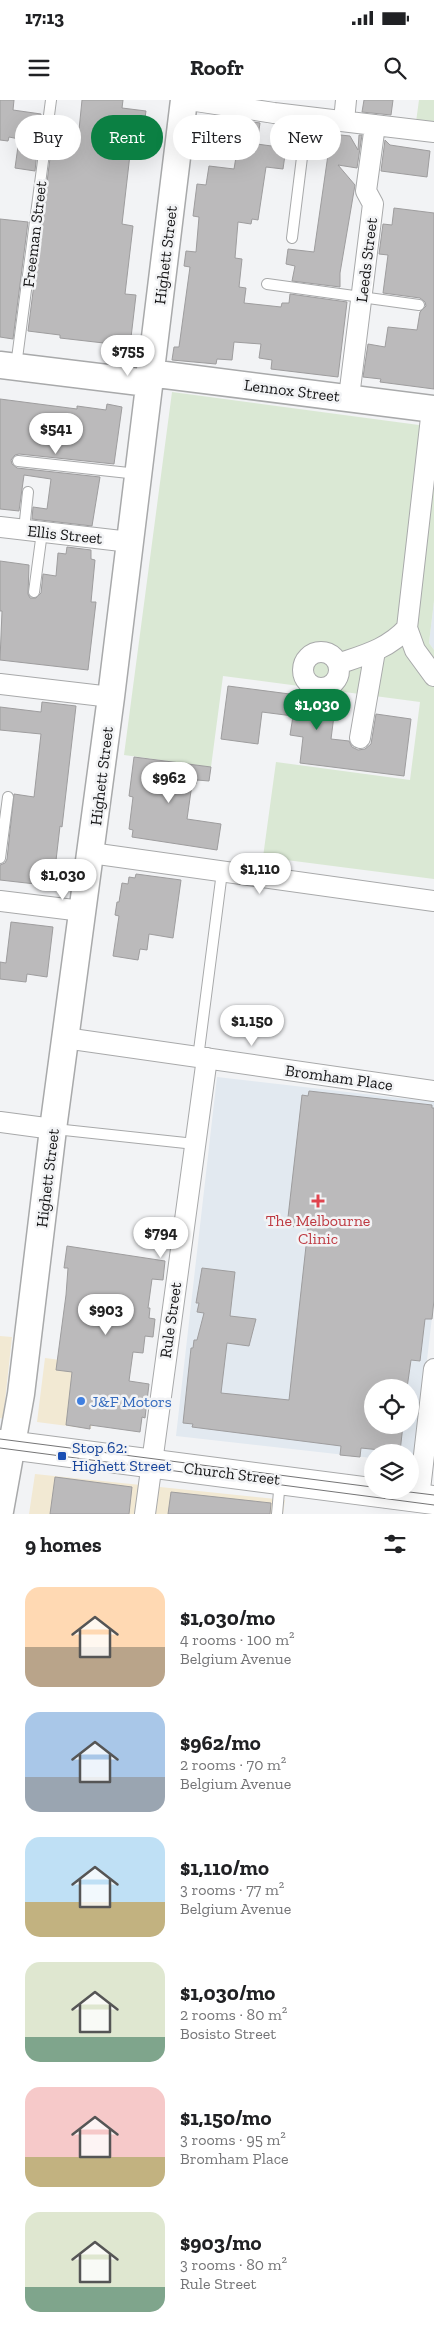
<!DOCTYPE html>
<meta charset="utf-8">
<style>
body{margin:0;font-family:"Zilla Slab",serif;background:#f2f2f2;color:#202124;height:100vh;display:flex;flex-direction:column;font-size:19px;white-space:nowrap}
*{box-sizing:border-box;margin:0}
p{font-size:16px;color:#757577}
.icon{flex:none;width:28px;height:28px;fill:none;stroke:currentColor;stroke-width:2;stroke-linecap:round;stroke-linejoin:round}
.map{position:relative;height:1414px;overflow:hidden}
.side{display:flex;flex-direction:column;background:#fff;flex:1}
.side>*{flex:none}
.guide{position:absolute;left:15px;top:15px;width:405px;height:45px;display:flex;gap:10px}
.buttons{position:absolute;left:364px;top:1279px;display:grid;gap:10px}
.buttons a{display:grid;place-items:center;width:55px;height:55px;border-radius:50%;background:#fff;box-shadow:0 5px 20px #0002;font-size:25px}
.price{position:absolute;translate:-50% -42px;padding:0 11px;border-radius:18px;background:#fff;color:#222;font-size:16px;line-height:32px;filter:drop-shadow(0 1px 2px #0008)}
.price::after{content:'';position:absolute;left:50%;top:30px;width:15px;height:11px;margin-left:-8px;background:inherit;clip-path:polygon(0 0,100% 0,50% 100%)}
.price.current{background:#0b8043;color:#fff}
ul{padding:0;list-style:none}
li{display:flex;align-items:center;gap:15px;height:125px;padding:0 25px}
li span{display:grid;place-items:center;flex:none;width:140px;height:100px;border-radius:15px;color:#555}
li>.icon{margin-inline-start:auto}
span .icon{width:60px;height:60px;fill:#fffc;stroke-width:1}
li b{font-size:21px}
h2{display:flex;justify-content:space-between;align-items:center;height:60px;padding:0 25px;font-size:21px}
.pill{padding:0 18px;border-radius:22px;background:#fff;box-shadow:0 5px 20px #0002;font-size:18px;line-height:45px}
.pill.current{background:#0b8043;color:#fff}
.status{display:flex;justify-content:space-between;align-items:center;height:35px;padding:0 25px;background:#fff;direction:ltr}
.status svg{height:14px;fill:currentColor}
header{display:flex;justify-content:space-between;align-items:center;height:65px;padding:0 25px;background:#fff;font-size:22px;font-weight:700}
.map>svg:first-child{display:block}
.commercial{fill:#f2e9d3}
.built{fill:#e2e9f0;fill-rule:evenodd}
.green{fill:#dae8d4}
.building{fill:#bbbabb;stroke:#9e9d9e}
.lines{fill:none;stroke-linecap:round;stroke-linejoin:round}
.service-casing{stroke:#a8a9aa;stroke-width:12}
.minor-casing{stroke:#a8a9aa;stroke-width:22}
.tertiary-casing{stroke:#a8a9aa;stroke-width:29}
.secondary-casing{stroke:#a8a9aa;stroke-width:30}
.service{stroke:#fff;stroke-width:10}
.minor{stroke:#fff;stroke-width:20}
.tertiary{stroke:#fff;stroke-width:26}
.secondary{stroke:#fff;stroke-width:28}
.tram{stroke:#757576;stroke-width:1}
.health-dot{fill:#e0444e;stroke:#f2f3f5;stroke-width:2}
.shop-dot{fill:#3f7fe0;stroke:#f2f3f5;stroke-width:2}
.transit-dot{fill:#1a4fb4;stroke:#f2f3f5;stroke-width:2}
.labels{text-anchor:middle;stroke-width:5;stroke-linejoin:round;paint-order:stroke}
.street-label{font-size:16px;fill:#151516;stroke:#f2f3f5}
.health-label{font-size:16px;fill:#be3a42;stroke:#f2f3f5}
.shop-label{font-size:16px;fill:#366cbe;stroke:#f2f3f5;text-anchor:start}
.transit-label{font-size:16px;fill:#164399;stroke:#f2f3f5;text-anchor:start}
</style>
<div class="status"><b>17:13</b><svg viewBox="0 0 49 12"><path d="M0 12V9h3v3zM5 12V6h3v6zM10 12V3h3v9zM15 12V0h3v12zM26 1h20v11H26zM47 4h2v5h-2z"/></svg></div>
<header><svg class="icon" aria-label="menu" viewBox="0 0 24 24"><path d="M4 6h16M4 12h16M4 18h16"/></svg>Roofr<svg class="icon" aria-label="search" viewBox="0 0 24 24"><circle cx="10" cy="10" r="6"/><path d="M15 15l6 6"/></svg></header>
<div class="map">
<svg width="434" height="1414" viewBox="0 0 434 1414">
<rect width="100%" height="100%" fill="#f2f3f5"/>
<path class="commercial" d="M0,1236L12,1237L3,1319L0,1318Z
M45,1258L99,1265L91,1329L37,1322Z
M35,1374L285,1400L283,1414H29Z"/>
<path class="built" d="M434,501V550L429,543Z
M217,977L434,1002V1200L415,1363H410V1352H372V1358L176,1336ZM372,1288H410V1325H372Z"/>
<path class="green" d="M419,0H434V24L416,22Z
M172,292L434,327V501L429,543L434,550V779L263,757L276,662L410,680L420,602L223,576L211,667L124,655Z"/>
<path class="building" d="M0,0H14L13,10L41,14L35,71L15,68L19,39L9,37L8,41L0,40Z
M82,0H123L122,8L146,11L142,38L132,37L122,124L133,126L125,194L136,195L130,246L60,238V235L28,231L54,27L79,30Z
M364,0H393L391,15L362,12Z
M221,17L260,23L257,44L286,48L283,69L266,67L258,120L252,119L251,124L238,122L235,158L242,159L239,187L246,188L244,203L281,207L282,203H289L290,194L347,202L338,277L271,269L272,260L259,258L261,244L234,242L232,260L217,259L216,264L172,260L174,247H179L190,167L184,166L186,151L196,152L199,117L193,116L197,84L206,85L209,66L234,69L239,39L217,36Z
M331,34L350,36L358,50L359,35H362L357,68L338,65L355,85L340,173V187L292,181L295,166L286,164L288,149L314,152Z
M385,40L390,45L430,51L427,77L381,71Z
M394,108L434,113V289L380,282L381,279L363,277L368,244L385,247L388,227L417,230L420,212L426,206L425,202L420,198L383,193L388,155L379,154L383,124L392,125Z
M0,119L28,122L13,239L0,237Z
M0,299L77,309V306L106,310L107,304L122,307L114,364L19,354L15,355L11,360L12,364L17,368L100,377L92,426L32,419L33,407L47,409L51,379L24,375L19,411L0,409Z
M67,447L91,450V459L95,460L91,502H96L88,570L0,560L2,511H0V461L29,465L28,494L30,498H36L41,493L43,474L56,476L58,453L66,454Z
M228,586L336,600L331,639L349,641L352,647L358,650L365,649L371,644L376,614L411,619L404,676L300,663L303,637L290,635L293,616L262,612L258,644L221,639Z
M42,602L76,606L62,727L60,726L55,769H63L62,784L54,783L53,786L0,780V765L5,763L7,759L14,694L34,697L41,634L0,630V607L41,612Z
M134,657L211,667L209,681L197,680L196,684H192L187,719L221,724L217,750L132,737L133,730L129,729L133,697L129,696Z
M136,774L181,780L173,838L149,834L147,850L140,849L138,860L113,856L119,816L115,815L117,802H119L122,783L128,784L129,777L135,778Z
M11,822L53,827L47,877L27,874L26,882L0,879V862L6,863Z
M309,991L432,1005V1008H434V1200L432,1219H425L420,1261L411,1260L407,1288H372V1325H403L400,1352L361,1348L360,1357L340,1355L341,1346L192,1327L193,1324L183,1323L191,1248H193L194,1240H197L204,1213L197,1212L199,1203H196L202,1168L235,1172L230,1216L256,1219L249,1246L227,1243L221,1293L289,1300L308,1128L287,1126L302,995L308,996Z
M67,1146L165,1161L163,1180L152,1179L148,1208H150L149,1218L155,1219L153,1237L145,1236L143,1253L133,1252L129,1281L149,1284L145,1318L142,1317L140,1332L90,1325V1329L66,1325L72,1272L56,1270L66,1195L68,1168H64Z
M55,1377L132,1387L129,1414H50Z
M171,1392L271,1403L270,1414H168Z"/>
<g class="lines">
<defs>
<path id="service" d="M292,138L307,17
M267,184L419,205
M16,266L51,0
M18,361L138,374
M24,430L28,392
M34,492L42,432
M0,758L8,697
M198,958L222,772
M55,1029L195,1044
M277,1414L280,1380"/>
<path id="minor" d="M189,0L274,13L434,32
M344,21L346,0
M349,297L373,104L366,91L375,25
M432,309L407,528L415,550L434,576
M0,427L130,442
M303 570a18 18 0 1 1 36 0a18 18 0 1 1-36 0Z
M338,564C364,555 388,549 407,528
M0,584L111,597
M360,638L375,551
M91,753L434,801
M0,801L82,811
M65,938L434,991
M0,1022L53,1029
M419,1398L434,1269
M145,1414L207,958"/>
<path id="tertiary" d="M0,265L148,283
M149,273L434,309
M0,1411L21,1294L53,1029L111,597L184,0"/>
<path id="secondary" d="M0,1344L434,1400"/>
</defs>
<use href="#service" class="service-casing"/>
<use href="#minor" class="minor-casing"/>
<use href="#tertiary" class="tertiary-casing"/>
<use href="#secondary" class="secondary-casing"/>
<use href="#service" class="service"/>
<use href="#minor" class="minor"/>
<use href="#tertiary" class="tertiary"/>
<use href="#secondary" class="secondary"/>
<path class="tram" d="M0,1339L372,1387
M0,1348L434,1405
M393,1390L434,1395"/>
</g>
<path class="health-dot" d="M315.5 1093.5h5v5h5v5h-5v5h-5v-5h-5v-5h5z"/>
<circle class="shop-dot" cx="81" cy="1301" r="5"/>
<rect class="transit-dot" x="57" y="1351" width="10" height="10" rx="2.5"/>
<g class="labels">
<g class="street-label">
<text transform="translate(34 134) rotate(-83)" y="6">Freeman Street</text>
<text transform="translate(165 155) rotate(-83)" y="6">Highett Street</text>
<text transform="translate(366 160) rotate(-83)" y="6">Leeds Street</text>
<text transform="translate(292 290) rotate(7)" y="6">Lennox Street</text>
<text transform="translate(65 434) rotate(6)" y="6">Ellis Street</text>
<text transform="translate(101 676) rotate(-83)" y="6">Highett Street</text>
<text transform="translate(339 977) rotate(8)" y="6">Bromham Place</text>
<text transform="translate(47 1078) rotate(-83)" y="6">Highett Street</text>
<text transform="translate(170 1220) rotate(-82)" y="6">Rule Street</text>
<text transform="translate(232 1373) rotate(7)" y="6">Church Street</text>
</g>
<g class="health-label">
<text x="318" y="1126">The Melbourne<tspan x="318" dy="18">Clinic</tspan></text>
</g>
<g class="shop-label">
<text x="91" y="1307">J&amp;F Motors</text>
</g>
<g class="transit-label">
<text x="72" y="1353">Stop 62:<tspan x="72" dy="18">Highett Street</tspan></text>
</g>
</g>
</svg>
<div class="buttons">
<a><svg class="icon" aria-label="locate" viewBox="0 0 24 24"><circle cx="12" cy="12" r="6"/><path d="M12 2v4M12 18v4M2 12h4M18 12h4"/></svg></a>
<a><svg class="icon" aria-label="layers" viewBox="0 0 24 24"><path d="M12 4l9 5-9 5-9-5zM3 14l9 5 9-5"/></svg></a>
</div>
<b class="price" style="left:128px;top:277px">$755</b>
<b class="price" style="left:56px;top:355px">$541</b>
<b class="price current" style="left:317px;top:631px">$1,030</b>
<b class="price" style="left:169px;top:704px">$962</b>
<b class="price" style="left:260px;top:795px">$1,110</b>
<b class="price" style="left:63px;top:801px">$1,030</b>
<b class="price" style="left:252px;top:947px">$1,150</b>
<b class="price" style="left:161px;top:1159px">$794</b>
<b class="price" style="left:106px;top:1236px">$903</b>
<div class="guide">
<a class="pill">Buy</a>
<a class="pill current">Rent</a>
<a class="pill">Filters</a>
<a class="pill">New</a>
</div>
</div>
<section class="side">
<h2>9 homes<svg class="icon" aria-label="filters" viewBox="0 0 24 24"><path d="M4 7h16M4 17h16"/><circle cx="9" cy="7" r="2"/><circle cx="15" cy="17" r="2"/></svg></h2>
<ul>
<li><span style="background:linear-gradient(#ffd9b3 60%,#b9a48a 0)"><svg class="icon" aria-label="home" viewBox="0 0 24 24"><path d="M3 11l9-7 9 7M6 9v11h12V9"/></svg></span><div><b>$1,030/mo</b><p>4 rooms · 100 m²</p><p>Belgium Avenue</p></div></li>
<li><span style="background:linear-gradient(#a9c7e8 65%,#9aa5b1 0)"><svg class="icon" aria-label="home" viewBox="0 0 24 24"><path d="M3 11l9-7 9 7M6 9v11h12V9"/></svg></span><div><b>$962/mo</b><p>2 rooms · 70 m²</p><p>Belgium Avenue</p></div></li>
<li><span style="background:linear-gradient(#bfe0f5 65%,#c2b280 0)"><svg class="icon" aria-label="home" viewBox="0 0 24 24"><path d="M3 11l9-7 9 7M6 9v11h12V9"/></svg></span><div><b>$1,110/mo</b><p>3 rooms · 77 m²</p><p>Belgium Avenue</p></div></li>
<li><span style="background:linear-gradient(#dfe7d0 75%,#7fa58c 0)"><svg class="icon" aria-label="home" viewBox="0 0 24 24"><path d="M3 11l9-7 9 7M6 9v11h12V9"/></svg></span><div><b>$1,030/mo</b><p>2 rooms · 80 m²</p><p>Bosisto Street</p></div></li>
<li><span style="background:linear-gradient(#f6c9c9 70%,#c2b280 0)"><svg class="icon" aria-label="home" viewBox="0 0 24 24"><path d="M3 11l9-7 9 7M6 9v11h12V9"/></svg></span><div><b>$1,150/mo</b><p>3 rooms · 95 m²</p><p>Bromham Place</p></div></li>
<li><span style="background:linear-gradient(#dfe7d0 75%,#7fa58c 0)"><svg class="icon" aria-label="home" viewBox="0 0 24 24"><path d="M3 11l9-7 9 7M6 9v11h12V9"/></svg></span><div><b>$903/mo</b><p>3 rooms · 80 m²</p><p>Rule Street</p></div></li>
</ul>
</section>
